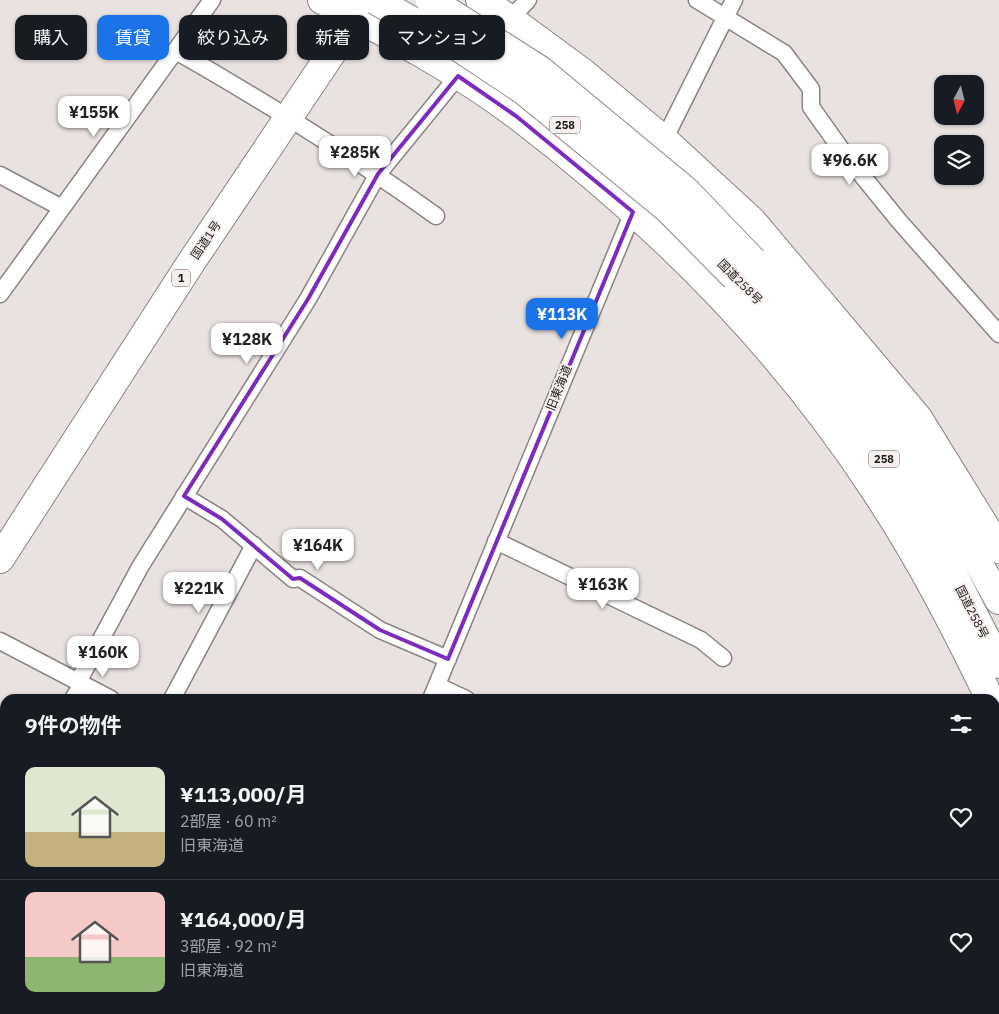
<!DOCTYPE html>
<html lang="ja">
<meta charset="utf-8">
<style>
body{margin:0;font-family:"IBM Plex Sans","Noto Sans JP",sans-serif;background:#20242c;color:#f1f3f6;height:100vh;display:flex;flex-direction:column;font-size:19px;white-space:nowrap}
*{box-sizing:border-box;margin:0}
p{font-size:16px;color:#9ea1a6}
.icon{flex:none;width:28px;height:28px;fill:none;stroke:currentColor;stroke-width:2;stroke-linecap:round;stroke-linejoin:round}
.map{position:relative;flex:1;overflow:hidden}
.drawer{position:absolute;left:0px;top:694px;width:1000px;height:321px;display:flex;flex-direction:column;background:#171b24;border-radius:15px 15px 0 0;box-shadow:0 1px 4px #0004}
.drawer>*{flex:none}
.guide{position:absolute;left:15px;top:15px;width:500px;height:45px;display:flex;gap:10px}
.needle{width:32px;rotate:187deg}
.controls{position:absolute;left:934px;top:75px;display:grid;gap:10px}
.controls a{display:grid;place-items:center;width:50px;height:50px;border-radius:10px;background:#171b24;box-shadow:0 1px 4px #0004;font-size:25px}
.price{position:absolute;translate:-50% -42px;padding:0 11px;border-radius:10px;background:#fff;color:#222;font-size:16px;line-height:32px;filter:drop-shadow(0 1px 2px #0008)}
.price::after{content:'';position:absolute;left:50%;top:30px;width:15px;height:11px;margin-left:-8px;background:inherit;clip-path:polygon(0 0,100% 0,50% 100%)}
.price.on{background:#1a73e8;color:#fff}
ul{padding:0;list-style:none}
li{display:flex;align-items:center;gap:15px;height:125px;padding:0 25px}
li+li{border-top:1px solid #363941}
li span{display:grid;place-items:center;flex:none;width:140px;height:100px;border-radius:10px;color:#555}
li>.icon{margin-inline-start:auto}
span .icon{width:60px;height:60px;fill:#fffc;stroke-width:1}
li b{font-size:21px}
h2{display:flex;justify-content:space-between;align-items:center;height:60px;padding:0 25px;font-size:21px}
.pill{padding:0 18px;border-radius:10px;background:#171b24;box-shadow:0 1px 4px #0004;font-size:18px;line-height:45px}
.pill.on{background:#1a73e8;color:#fff}
.map>svg:first-child{display:block}
.lines{fill:none;stroke-linecap:round;stroke-linejoin:round}
.service-casing{stroke:#8a8482;stroke-width:10}
.minor-casing{stroke:#8a8482;stroke-width:19}
.trunk-casing{stroke:#8a8482;stroke-width:30}
.service{stroke:#fff;stroke-width:8}
.minor{stroke:#fff;stroke-width:16}
.trunk{stroke:#fff;stroke-width:28}
.trunk-bridge-casing{stroke:#8a8482;stroke-width:30;stroke-linecap:butt}
.trunk-bridge{stroke:#fff;stroke-width:28}
.marked{fill:none;stroke:#7b2cbf;stroke-width:4;stroke-linejoin:round}
.labels{text-anchor:middle;stroke-width:4;stroke-linejoin:round;paint-order:stroke}
.shield{fill:#f6efed;stroke:#5d5a59;stroke-width:1}
.shield-label{font-size:11px;font-weight:bold;fill:#1c1a19}
.street-label{font-size:12px;fill:#1c1a19;stroke:#f6efed}
</style>
<div class="map">
<svg width="999" height="1014" viewBox="0 0 999 1014">
<rect width="100%" height="100%" fill="#e9e2e0"/>
<g class="lines">
<defs>
<path id="service" d="M71,1014L73,1010"/>
<path id="minor" d="M697,0L784,53L811,89V107L843,152L899,221L999,334
M510,19L528,0
M176,51C265,102 353,156 436,216
M661,146L734,0
M0,175L62,208
M0,294L212,0
M184,496L222,519L293,579L300,578L380,630L448,659
M496,541L701,640L723,658
M0,641L111,699
M78,682L140,567L308,299L378,174L458,76
M438,686L466,699
M73,699L82,684
M172,699L254,545
M431,699L636,205
M0,817L5,809
M0,954L5,957
M105,1010L113,1014
M381,1010L390,1014
M865,1010L872,1014
M277,1014L279,1010
M914,1014L917,1010"/>
<path id="trunk" d="M322,0C389,34 458,71 518,116C657,222 783,348 878,495C921,560 956,629 990,699
M480,0L510,19L582,72L664,140L752,221L918,418L999,549
M753,261L793,301L911,453L974,555L999,600
M735,277L772,314L886,462L950,569L999,664
M0,559L192,261L366,2
M995,713L999,723"/>
</defs>
<use href="#service" class="service-casing"/>
<use href="#minor" class="minor-casing"/>
<use href="#trunk" class="trunk-casing"/>
<use href="#service" class="service"/>
<use href="#minor" class="minor"/>
<use href="#trunk" class="trunk"/>
<defs>
<path id="trunk-bridge" d="M375,0L460,48L523,90L668,209L735,277
M430,0L540,70L686,191L753,261"/>
</defs>
<use href="#trunk-bridge" class="trunk-bridge-casing"/>
<use href="#trunk-bridge" class="trunk-bridge"/>
</g>
<path class="marked" d="M458,76L516,116L633,212L448,659L380,630L300,578L293,579L222,519L184,496L308,299L378,174Z"/>
<g class="labels">
<g class="shield">
<rect x="550" y="116.5" width="30" height="17" rx="4"/>
<rect x="172" y="269.5" width="18" height="17" rx="4"/>
<rect x="869" y="450.5" width="30" height="17" rx="4"/>
</g>
<g class="shield-label">
<text x="565" y="129">258</text>
<text x="181" y="282">1</text>
<text x="884" y="463">258</text>
</g>
<g class="street-label">
<text transform="translate(206 240) rotate(-56)" y="4">国道1号</text>
<text transform="translate(740 282) rotate(45)" y="4">国道258号</text>
<text transform="translate(559 388) rotate(-68)" y="4">旧東海道</text>
<text transform="translate(972 612) rotate(63)" y="4">国道258号</text>
</g>
</g>
</svg>
<div class="controls">
<a><svg class="needle" viewBox="-14 -14 28 28"><path d="M0-13l5 13h-10z" fill="#e53935"/><path d="M0 13l5-13h-10z" fill="#9ea1a6"/></svg></a>
<a><svg class="icon" aria-label="layers" viewBox="0 0 24 24"><path d="M12 4l9 5-9 5-9-5zM3 14l9 5 9-5"/></svg></a>
</div>
<b class="price" style="left:94px;top:138px">¥155K</b>
<b class="price" style="left:355px;top:178px">¥285K</b>
<b class="price" style="left:850px;top:186px">¥96.6K</b>
<b class="price on" style="left:562px;top:340px">¥113K</b>
<b class="price" style="left:247px;top:365px">¥128K</b>
<b class="price" style="left:318px;top:571px">¥164K</b>
<b class="price" style="left:603px;top:610px">¥163K</b>
<b class="price" style="left:199px;top:614px">¥221K</b>
<b class="price" style="left:103px;top:678px">¥160K</b>
<div class="guide">
<a class="pill">購入</a>
<a class="pill on">賃貸</a>
<a class="pill">絞り込み</a>
<a class="pill">新着</a>
<a class="pill">マンション</a>
</div>
<section class="drawer">
<h2>9件の物件<svg class="icon" aria-label="filters" viewBox="0 0 24 24"><path d="M4 7h16M4 17h16"/><circle cx="9" cy="7" r="2"/><circle cx="15" cy="17" r="2"/></svg></h2>
<ul>
<li><span style="background:linear-gradient(#dfe7d0 65%,#c2b280 0)"><svg class="icon" aria-label="home" viewBox="0 0 24 24"><path d="M3 11l9-7 9 7M6 9v11h12V9"/></svg></span><div><b>¥113,000/月</b><p>2部屋 · 60 m²</p><p>旧東海道</p></div><svg class="icon" aria-label="heart" viewBox="0 0 24 24"><path d="M12 20l-8-8c-3-5 5-10 8-4 3-6 11-1 8 4z"/></svg></li>
<li><span style="background:linear-gradient(#f6c9c9 65%,#8fb573 0)"><svg class="icon" aria-label="home" viewBox="0 0 24 24"><path d="M3 11l9-7 9 7M6 9v11h12V9"/></svg></span><div><b>¥164,000/月</b><p>3部屋 · 92 m²</p><p>旧東海道</p></div><svg class="icon" aria-label="heart" viewBox="0 0 24 24"><path d="M12 20l-8-8c-3-5 5-10 8-4 3-6 11-1 8 4z"/></svg></li>
</ul>
</section>
</div>
